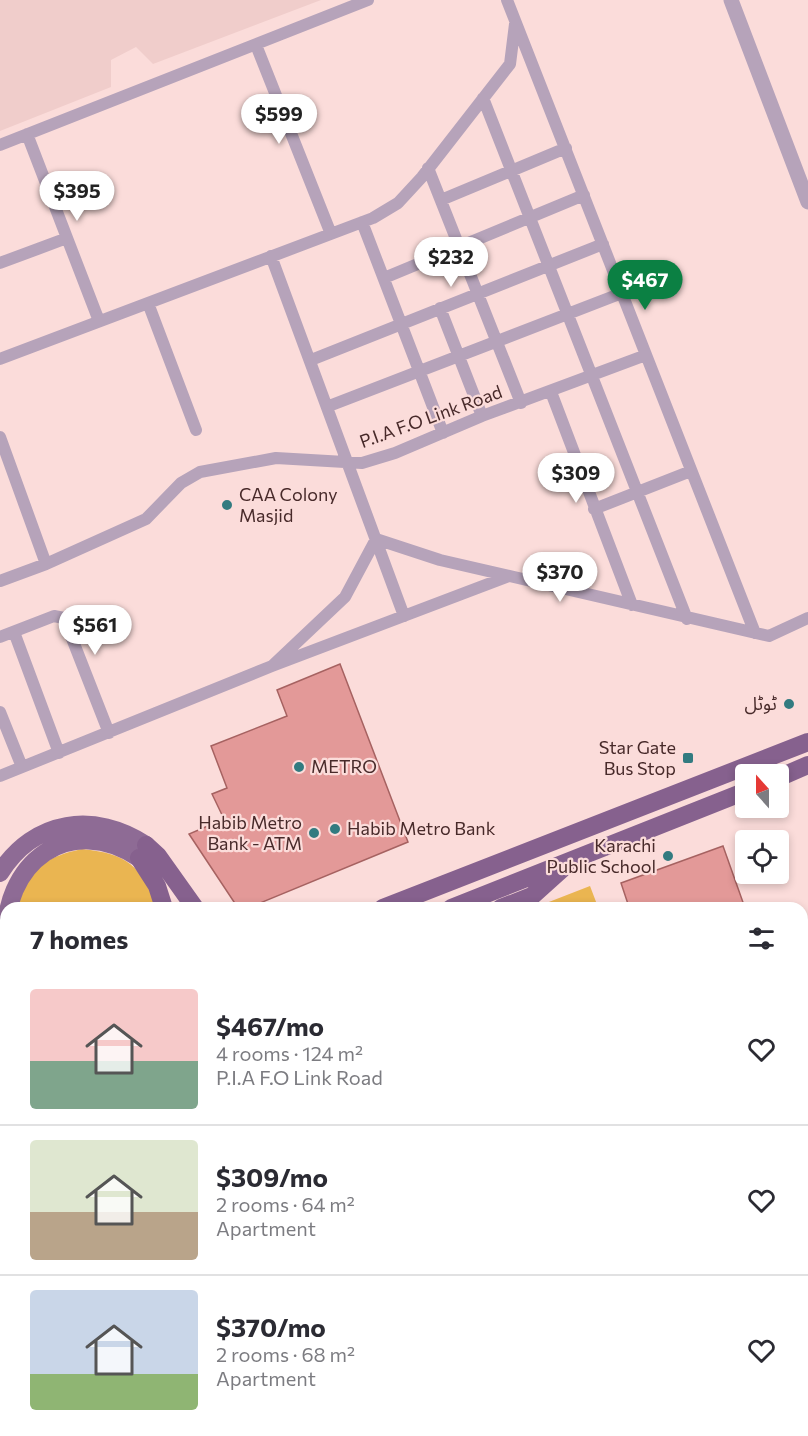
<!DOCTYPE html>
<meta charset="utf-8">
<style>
body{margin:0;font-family:Commissioner,"Noto Sans Arabic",sans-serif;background:#f7f7f7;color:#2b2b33;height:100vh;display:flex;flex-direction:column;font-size:22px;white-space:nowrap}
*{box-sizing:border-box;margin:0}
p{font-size:20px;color:#7c7c81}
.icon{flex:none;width:33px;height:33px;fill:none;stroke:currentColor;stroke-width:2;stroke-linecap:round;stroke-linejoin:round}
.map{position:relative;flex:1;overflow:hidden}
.drawer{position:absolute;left:0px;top:902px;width:808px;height:536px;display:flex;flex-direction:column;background:#fff;border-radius:18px 18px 0 0;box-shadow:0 3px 9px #0003}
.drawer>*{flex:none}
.needle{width:39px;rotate:339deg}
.buttons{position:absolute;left:735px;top:764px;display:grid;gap:12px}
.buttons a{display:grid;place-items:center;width:54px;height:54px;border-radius:6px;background:#fff;box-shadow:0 3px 9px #0003;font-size:30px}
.price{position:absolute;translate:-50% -51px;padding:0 14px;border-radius:21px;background:#fff;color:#222;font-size:20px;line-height:39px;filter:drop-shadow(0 2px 3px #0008)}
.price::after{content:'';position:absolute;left:50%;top:36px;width:18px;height:14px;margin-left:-9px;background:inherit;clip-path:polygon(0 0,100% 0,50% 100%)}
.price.current{background:#0b8043;color:#fff}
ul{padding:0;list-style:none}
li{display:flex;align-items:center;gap:18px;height:150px;padding:0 30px}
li+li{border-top:2px solid #e1e1e2}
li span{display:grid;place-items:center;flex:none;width:168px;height:120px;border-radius:6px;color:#555}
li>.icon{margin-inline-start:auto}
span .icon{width:72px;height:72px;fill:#fffc;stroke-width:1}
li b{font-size:26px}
h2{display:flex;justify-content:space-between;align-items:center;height:72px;padding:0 30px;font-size:26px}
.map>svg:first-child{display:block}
.built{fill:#f0cdcb}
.green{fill:#eab551}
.building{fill:#e39998;stroke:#a66261;stroke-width:1.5}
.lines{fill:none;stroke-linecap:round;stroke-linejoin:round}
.minor{stroke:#b6a3ba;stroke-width:12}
.tertiary{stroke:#b6a3ba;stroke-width:15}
.primary{stroke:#8e6b95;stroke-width:18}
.trunk{stroke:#86618e;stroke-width:18}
.rail{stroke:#846665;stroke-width:4;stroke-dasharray:3 6;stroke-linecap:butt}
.poi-dot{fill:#327b80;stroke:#fbdcda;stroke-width:2}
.labels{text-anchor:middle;stroke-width:4.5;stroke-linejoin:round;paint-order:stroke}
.street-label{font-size:18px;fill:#482a2a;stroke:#fbdcda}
.poi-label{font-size:18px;fill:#482a2a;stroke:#fbdcda;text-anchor:end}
</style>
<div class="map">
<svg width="808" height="1436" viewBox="0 0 808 1436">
<rect width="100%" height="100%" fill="#fbdcda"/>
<path class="built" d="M0,0H321L153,64L136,47L111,60V87L0,131Z"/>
<path class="green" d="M82,849C128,854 140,865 158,908H14C35,870 37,859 82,849Z
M590,886L598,907H536Z"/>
<path class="building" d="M340,664L408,842L248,908H238L189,834L224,819L212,794L227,788L211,746L287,716L277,690Z
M723,846L745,908H619L628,904L621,883Z"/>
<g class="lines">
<path class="minor" d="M507,0L755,633
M256,45L331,234
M483,98L687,619
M27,134L99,321
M0,145L368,0
M428,168L521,403
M441,200L566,148
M362,222L443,433
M271,256L404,616
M0,263L67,238
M384,278L584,195
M148,303L196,430
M440,308L482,416
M0,359L373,218L398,203L422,177L510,64L515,24
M311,360L603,244
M551,392L632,605
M329,406L622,293
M0,437L46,564
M594,509L691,471
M0,581L46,564L146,519L181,483L200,472L276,458L362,463L395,453L482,416L646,355
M14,632L59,753
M0,637L54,616L64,618L109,733
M272,666L345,597L376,539L440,560L769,636L808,618
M0,712L22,767
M0,776L272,666L509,576
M802,965L808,978
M802,991L808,989
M802,1087L808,1085
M802,1114L808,1112
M802,1123L808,1140
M802,1229L808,1227
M802,1313L808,1328
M802,1360L808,1358
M2,1394L6,1406
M13,1431L15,1436
M82,1431L83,1436
M635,1431L637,1436
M652,1431L658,1436
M752,1431L758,1436
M32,1436L47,1431
M183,1436L198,1431"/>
<path class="tertiary" d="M731,0L808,202
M556,1431L558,1436
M573,1431L574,1436
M264,1436L279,1431
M319,1436L335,1431"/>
<path class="primary" d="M0,873C34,819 95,811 146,845
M6,946C0,861 71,812 139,858
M0,974L6,989
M150,1431L152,1436
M169,1431L170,1436
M219,1436L234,1431"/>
<path class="trunk" d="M778,778L808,765
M146,845L158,856L195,908
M139,858L157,886L164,908
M383,908L808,742
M451,908L746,791
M501,908L532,896L562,869
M0,1045L6,1042
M0,1059L6,1057
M0,1085L6,1083
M0,1101L6,1099"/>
<path class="rail" d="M802,1045L808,1043
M802,1054L808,1053
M0,1306L6,1304"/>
</g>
<g class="poi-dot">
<circle cx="227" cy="505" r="6"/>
<circle cx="789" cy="704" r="6"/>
<rect x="682" y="752" width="12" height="12" rx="3"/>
<circle cx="299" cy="767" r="6"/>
<circle cx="335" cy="829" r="6"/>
<circle cx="314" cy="833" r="6"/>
<circle cx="668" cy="856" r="6"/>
</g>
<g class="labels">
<g class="street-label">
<text transform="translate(431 417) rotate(-20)" y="6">P.I.A F.O Link Road</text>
</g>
<g class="poi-label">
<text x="239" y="501" text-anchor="start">CAA Colony<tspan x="239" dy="21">Masjid</tspan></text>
<text x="777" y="710">ٹوٹل</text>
<text x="676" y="754">Star Gate<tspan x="676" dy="21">Bus Stop</tspan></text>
<text x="311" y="773" text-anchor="start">METRO</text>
<text x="302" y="829">Habib Metro<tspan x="302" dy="21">Bank - ATM</tspan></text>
<text x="347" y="835" text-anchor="start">Habib Metro Bank</text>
<text x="656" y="852">Karachi<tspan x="656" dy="21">Public School</tspan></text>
</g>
</g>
</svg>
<div class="buttons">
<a><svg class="needle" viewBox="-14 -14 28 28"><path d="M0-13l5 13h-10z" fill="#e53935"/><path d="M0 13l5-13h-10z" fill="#7c7c81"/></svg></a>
<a><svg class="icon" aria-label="locate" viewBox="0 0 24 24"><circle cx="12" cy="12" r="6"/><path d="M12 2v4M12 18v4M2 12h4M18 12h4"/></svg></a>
</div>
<b class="price" style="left:279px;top:145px">$599</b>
<b class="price" style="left:77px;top:222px">$395</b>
<b class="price" style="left:451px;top:288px">$232</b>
<b class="price current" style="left:645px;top:311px">$467</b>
<b class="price" style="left:576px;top:504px">$309</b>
<b class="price" style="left:560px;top:603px">$370</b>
<b class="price" style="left:95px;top:656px">$561</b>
<section class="drawer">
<h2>7 homes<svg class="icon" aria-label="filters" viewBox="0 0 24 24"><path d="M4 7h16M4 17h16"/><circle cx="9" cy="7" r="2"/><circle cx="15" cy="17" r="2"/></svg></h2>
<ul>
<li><span style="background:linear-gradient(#f6c9c9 60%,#7fa58c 0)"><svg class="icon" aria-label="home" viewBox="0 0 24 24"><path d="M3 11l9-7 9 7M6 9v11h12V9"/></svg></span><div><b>$467/mo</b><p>4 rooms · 124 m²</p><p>P.I.A F.O Link Road</p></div><svg class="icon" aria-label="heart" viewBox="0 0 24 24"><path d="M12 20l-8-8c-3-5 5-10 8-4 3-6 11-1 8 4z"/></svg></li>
<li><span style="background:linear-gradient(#dfe7d0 60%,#b9a48a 0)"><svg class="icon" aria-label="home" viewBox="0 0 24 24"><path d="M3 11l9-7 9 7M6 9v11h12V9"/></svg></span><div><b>$309/mo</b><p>2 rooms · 64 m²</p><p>Apartment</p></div><svg class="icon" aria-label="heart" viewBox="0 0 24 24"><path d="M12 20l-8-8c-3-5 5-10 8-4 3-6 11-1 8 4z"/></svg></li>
<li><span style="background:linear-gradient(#c9d6e8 70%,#8fb573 0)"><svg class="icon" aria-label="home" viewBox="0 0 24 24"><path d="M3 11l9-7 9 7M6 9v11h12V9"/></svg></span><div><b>$370/mo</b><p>2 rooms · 68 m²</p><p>Apartment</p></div><svg class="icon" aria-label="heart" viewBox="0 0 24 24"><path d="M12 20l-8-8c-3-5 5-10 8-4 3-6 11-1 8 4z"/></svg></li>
</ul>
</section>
</div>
